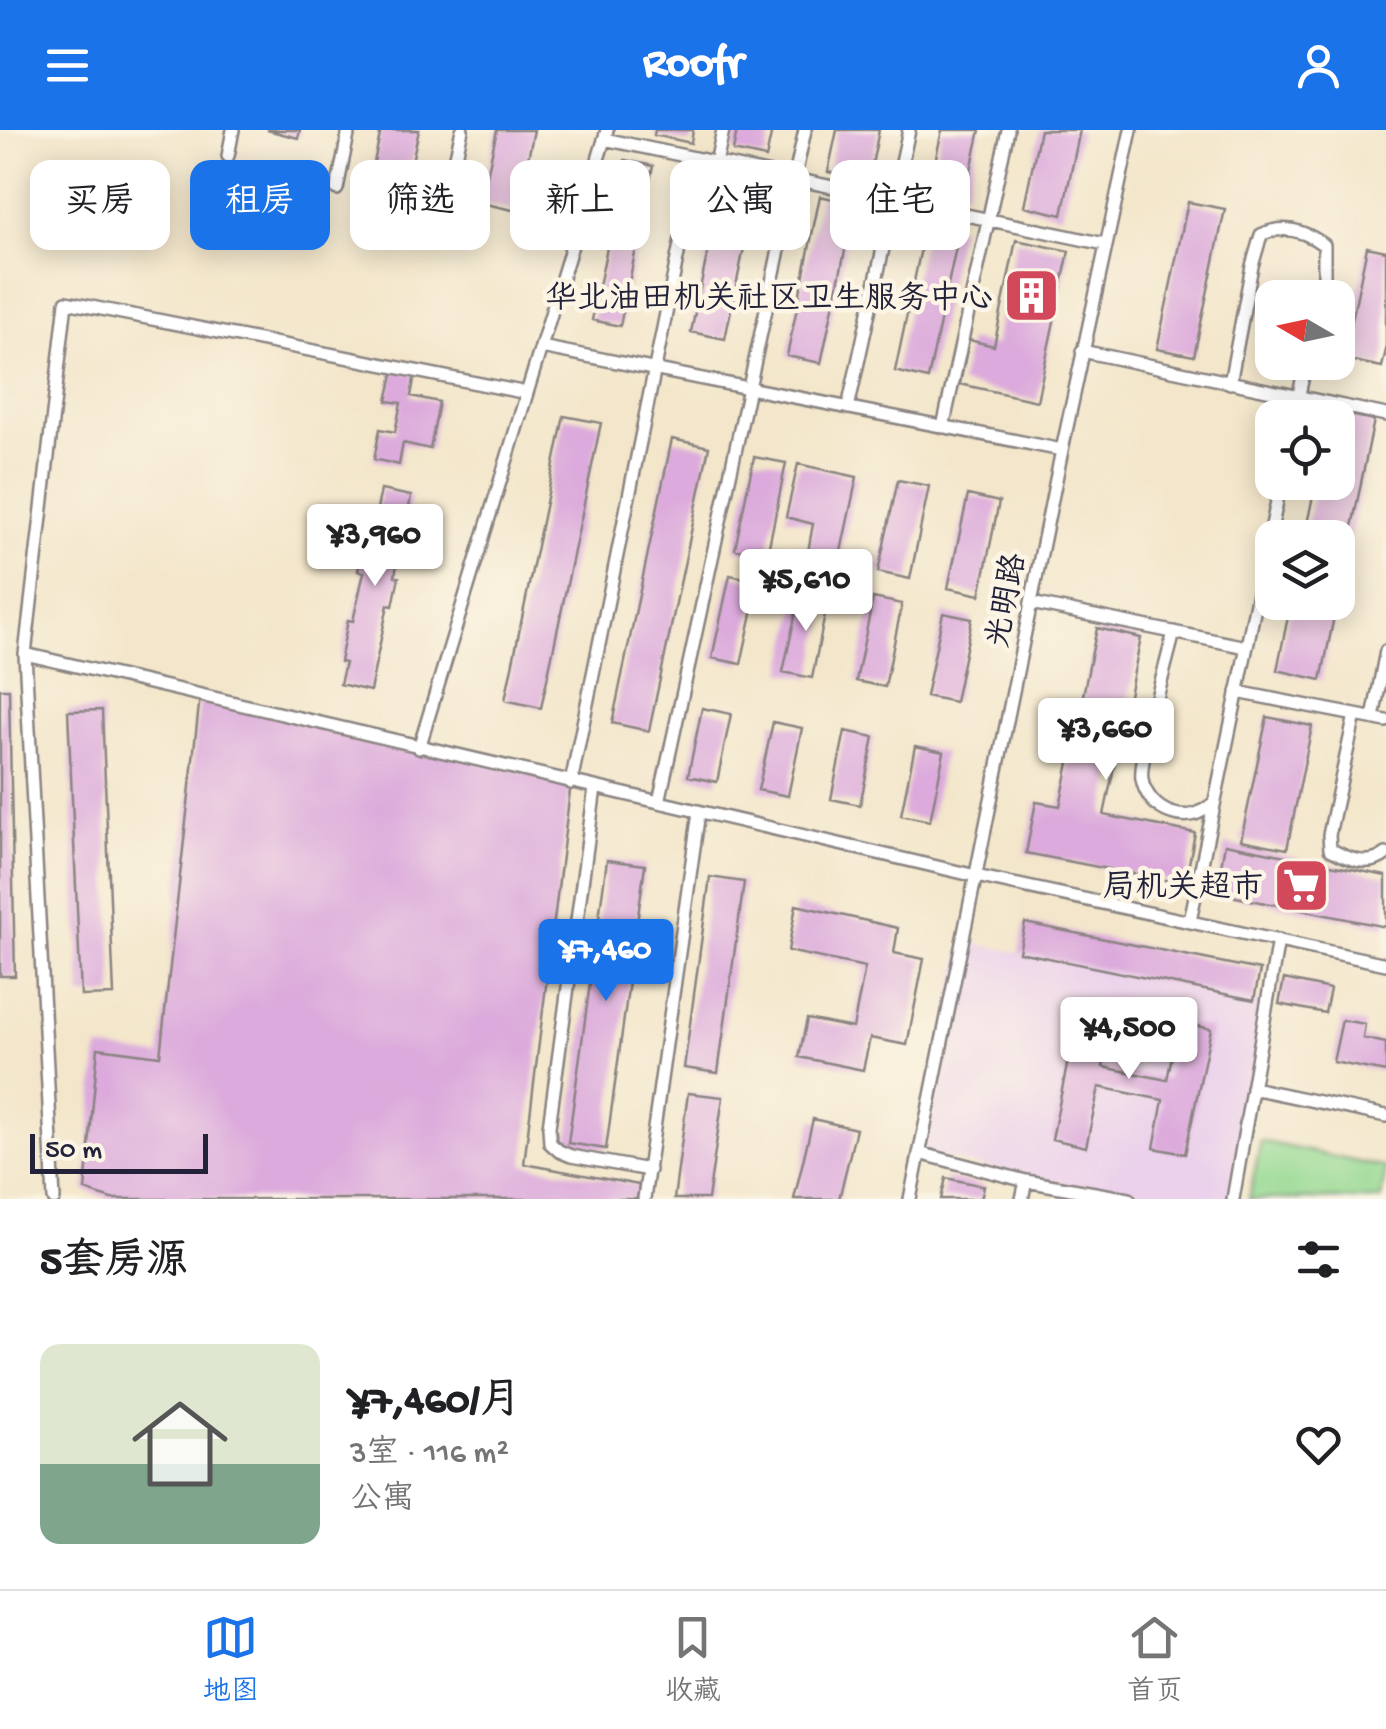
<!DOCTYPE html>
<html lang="zh">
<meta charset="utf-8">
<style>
body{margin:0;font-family:"Gochi Hand","LXGW WenKai TC",sans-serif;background:#f2f2f2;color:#202124;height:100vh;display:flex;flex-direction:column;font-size:38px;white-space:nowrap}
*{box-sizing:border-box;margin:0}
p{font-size:32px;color:#757577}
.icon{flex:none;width:55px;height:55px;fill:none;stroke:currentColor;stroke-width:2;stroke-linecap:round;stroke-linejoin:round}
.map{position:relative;height:1069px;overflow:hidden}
.drawer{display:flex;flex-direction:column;background:#fff;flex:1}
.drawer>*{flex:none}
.guide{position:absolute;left:30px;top:30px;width:1328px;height:90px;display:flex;gap:20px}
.needle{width:65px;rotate:279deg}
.controls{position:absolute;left:1255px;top:150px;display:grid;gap:20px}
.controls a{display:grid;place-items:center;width:100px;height:100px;border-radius:20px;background:#fff;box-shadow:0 5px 25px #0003;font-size:50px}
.scale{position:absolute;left:30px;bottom:25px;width:178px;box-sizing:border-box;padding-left:10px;border:5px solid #22223b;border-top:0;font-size:28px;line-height:35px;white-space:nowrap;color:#22223b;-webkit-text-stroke:8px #fcf5e5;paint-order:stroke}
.price{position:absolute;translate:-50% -85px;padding:0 22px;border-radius:10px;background:#fff;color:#222;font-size:32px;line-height:65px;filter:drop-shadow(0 2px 5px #0008)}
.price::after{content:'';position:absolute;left:50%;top:60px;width:30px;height:22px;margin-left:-15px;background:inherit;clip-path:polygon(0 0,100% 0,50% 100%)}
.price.active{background:#1a73e8;color:#fff}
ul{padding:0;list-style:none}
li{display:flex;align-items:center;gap:30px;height:250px;padding:0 40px}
li span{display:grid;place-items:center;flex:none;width:280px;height:200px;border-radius:20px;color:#555}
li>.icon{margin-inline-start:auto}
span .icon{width:120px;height:120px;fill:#fffc;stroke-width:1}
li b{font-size:42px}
h2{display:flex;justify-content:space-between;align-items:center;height:120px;padding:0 40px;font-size:42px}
.chip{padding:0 35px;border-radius:20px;background:#fff;box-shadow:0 5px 25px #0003;font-size:35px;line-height:90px}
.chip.active{background:#1a73e8;color:#fff}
header{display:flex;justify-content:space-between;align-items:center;height:130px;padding:0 40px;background:#1a73e8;color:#fff;font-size:45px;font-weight:700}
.tab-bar{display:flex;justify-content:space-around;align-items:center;height:140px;border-top:2px solid #e0e0e0;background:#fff;font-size:28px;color:#757577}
.tab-bar a{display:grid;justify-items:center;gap:5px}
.tab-bar .active{color:#1a73e8}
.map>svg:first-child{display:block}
.built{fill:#ebd1eb}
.green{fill:#95d992;stroke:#5c7e66;stroke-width:2.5}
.building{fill:#dcaadc}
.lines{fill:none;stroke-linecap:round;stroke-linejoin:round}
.lane-casing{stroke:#8a8482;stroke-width:16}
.lane{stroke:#fff;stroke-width:11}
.labels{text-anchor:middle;stroke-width:9;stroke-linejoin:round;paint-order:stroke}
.poi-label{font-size:32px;fill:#22223b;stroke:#fcf5e5;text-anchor:end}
.street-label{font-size:32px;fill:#22223b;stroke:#fcf5e5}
</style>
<header><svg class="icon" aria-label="menu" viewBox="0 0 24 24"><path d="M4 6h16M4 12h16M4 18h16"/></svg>Roofr<svg class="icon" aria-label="person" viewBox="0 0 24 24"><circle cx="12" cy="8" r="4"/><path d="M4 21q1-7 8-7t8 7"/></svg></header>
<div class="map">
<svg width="1386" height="1069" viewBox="0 0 1386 1069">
<rect width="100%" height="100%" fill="#fcf5e5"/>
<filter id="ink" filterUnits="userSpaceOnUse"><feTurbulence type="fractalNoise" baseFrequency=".01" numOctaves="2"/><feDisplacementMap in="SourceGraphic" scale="20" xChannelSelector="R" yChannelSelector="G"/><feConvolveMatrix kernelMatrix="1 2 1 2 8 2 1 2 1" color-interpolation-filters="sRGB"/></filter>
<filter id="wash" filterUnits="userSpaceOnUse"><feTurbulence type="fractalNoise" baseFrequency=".0048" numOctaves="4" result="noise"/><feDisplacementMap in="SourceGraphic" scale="40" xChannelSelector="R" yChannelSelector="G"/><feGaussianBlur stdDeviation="2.25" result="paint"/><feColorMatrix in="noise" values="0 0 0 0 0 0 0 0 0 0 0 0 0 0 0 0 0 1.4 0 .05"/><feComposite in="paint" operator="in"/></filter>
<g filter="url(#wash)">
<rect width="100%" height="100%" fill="#f3e6ca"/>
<path class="built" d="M963,811L1267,873L1233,1069H1129L919,1023Z"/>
<path class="green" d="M1261,1011L1386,1038L1381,1069H1249Z"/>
<g id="blocks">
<path class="building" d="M267,0H300L298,8Z
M381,0H419L409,45L373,37Z
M497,0H534L517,81L481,73Z
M655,0H693L691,13L654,5Z
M737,0H772L766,28L733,21Z
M837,0H879L869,50L828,42Z
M942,0H980L966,62L930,55Z
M1040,0H1080L1062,85L1024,76Z
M625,30L653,36L620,196L592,190Z
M722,53L756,60L725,209L691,202Z
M820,66L855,74L821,233L787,226Z
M1188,72L1225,79L1194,226L1157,219Z
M927,90L960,98L928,249L895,241Z
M1016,110L1069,121L1037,271L960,254L969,210L994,216Z
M1367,117L1386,121V220L1382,237L1344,229Z
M394,240L415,244L411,266L439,272L430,319L403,313L399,335L374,329L380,299L395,302L401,273L387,271Z
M1330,281L1374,290L1339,460L1338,408H1304L1316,352H1338V288H1329Z
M564,286L601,293L541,578L505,570Z
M672,309L709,317L649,601L612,593Z
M754,327L786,333L767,426L735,419Z
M798,334L857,347L837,440L806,433L813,394L786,387Z
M898,350L929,356L910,449L878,442Z
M381,360L411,366L408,384L411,385L402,428L398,427L395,446L399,447L393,476L388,475L370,561L340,554L345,533L340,532L348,490L353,491L364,442L358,441L364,411L370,412Z
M968,365L999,372L980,465L948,458Z
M730,445L759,451L741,534L712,528Z
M801,459L829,465L812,548L783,542Z
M873,468L902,474L885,557L856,551Z
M1291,472H1337L1321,550L1277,540Z
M943,483L972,489L955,572L926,566Z
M1097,498L1141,508L1104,685L1195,703L1185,754L1026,723L1036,672L1060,676Z
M0,559H9L15,846H0Z
M200,566L571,653L524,1034L639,1055L637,1069H111L85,1060L98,918L160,926Z
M702,578L731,584L717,652L688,646Z
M102,580L114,865L81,866L68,581Z
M1267,587L1312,596L1287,719L1241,710Z
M773,592L802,598L788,666L758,660Z
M845,601L874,607L860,675L831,669Z
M915,616L944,622L930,691L901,685Z
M1225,714L1386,746V797L1216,763Z
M607,730L645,735L606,1019L568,1013Z
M710,747L744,752L718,943L684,938Z
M796,775L898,798L894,823L924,829L907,915L870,908L863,940L799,927L807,889L853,898L865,837L788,821Z
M1025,793L1260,840L1254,870L1019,822Z
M1284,849L1330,859L1325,883L1279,874Z
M1079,876L1113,883L1103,937L1167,950L1179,892L1211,899L1185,1024L1154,1018L1163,970L1099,957L1086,1017L1052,1009Z
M1342,890L1365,894L1363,908L1386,913V942L1333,932Z
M688,963L723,967L708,1069H674Z
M813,989L856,999L839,1069H794Z
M946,1048L984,1056L981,1069H941Z"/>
</g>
</g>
<g filter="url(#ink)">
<use href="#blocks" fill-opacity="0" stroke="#8a8482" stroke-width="2.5"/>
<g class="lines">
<defs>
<path id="lane" d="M604,9L1105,114
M228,26L233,0
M716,33L723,0
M337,59L349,0
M441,91L462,0
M541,217L1062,320
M1082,221L1386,285
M1230,253L1252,136L1261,105C1283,94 1305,101 1324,115V146L1319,168
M848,278L909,0
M1294,288L1306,232
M943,297L1008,0
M1031,473L1246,517
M1174,502C1168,528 1138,631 1142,649C1145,665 1156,678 1171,683C1189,689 1200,684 1214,673
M25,524L976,746L1386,834
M1237,562L1386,591
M1355,585L1329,705L1330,719C1348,729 1369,738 1386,724
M1373,588L1386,521
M419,618L607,0
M571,653L697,30
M595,658L549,997L550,1013L559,1021L571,1026L649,1040
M659,672L805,0
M1190,791L1281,352
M1252,958L1386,986
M919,1023L1026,1051L1129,1069
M54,1069L25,524L66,172L527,263
M644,1069L699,682
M910,1069L1062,320L1131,0
M1022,1069L1026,1051
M1233,1069L1278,810"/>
</defs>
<use href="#lane" class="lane-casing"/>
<use href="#lane" class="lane"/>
</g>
</g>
<defs>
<symbol id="building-square" viewBox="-11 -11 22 22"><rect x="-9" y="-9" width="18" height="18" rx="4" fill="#d1495b" stroke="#fcf5e5"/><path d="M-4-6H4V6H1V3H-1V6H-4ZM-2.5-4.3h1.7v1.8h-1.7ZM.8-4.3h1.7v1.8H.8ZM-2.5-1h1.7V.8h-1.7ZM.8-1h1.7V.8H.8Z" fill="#fff"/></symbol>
<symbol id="supermarket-square" viewBox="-11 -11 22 22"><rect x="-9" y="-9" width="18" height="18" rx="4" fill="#d1495b" stroke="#fcf5e5"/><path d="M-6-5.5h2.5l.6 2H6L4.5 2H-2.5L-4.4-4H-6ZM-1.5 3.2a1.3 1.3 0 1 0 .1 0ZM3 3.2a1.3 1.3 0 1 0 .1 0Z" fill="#fff"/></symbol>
</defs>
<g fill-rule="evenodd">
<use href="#building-square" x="1000" y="134" width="63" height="63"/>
<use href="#supermarket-square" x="1270" y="724" width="63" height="63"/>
</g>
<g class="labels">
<g class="poi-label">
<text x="993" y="177">华北油田机关社区卫生服务中心</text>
<text x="1263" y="766">局机关超市</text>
</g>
<g class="street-label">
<text transform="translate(1004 470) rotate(-79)" y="11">光明路</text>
</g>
</g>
</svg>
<div class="controls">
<a><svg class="needle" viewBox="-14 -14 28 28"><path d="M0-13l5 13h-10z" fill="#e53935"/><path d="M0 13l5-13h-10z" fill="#757577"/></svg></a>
<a><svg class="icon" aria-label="locate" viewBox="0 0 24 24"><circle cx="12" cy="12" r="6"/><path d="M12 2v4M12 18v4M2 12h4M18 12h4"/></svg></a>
<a><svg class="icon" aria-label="layers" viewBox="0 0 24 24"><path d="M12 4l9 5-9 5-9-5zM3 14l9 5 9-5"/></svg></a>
</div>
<div class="scale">50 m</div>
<b class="price" style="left:375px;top:459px">¥3,960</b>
<b class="price" style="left:806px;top:504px">¥5,610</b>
<b class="price" style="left:1106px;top:653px">¥3,660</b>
<b class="price active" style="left:606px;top:874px">¥7,460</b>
<b class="price" style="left:1129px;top:952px">¥4,500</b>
<div class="guide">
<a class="chip">买房</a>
<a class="chip active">租房</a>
<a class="chip">筛选</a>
<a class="chip">新上</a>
<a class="chip">公寓</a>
<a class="chip">住宅</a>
</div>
</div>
<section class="drawer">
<h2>5套房源<svg class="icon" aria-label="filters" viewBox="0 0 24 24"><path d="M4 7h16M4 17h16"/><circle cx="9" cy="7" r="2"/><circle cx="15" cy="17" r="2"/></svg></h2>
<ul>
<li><span style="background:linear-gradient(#dfe7d0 60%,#7fa58c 0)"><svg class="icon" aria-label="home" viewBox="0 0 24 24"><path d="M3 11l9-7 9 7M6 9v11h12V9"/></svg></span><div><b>¥7,460/月</b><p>3室 · 116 m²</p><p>公寓</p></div><svg class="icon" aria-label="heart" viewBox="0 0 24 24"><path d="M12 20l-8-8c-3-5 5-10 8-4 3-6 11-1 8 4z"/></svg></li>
</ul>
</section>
<nav class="tab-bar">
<a class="active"><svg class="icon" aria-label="map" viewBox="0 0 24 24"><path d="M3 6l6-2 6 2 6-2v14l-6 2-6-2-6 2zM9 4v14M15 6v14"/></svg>地图</a>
<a><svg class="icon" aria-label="saved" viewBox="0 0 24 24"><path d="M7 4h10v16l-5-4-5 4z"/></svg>收藏</a>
<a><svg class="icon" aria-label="home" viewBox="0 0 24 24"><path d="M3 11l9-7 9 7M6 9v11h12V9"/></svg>首页</a>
</nav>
